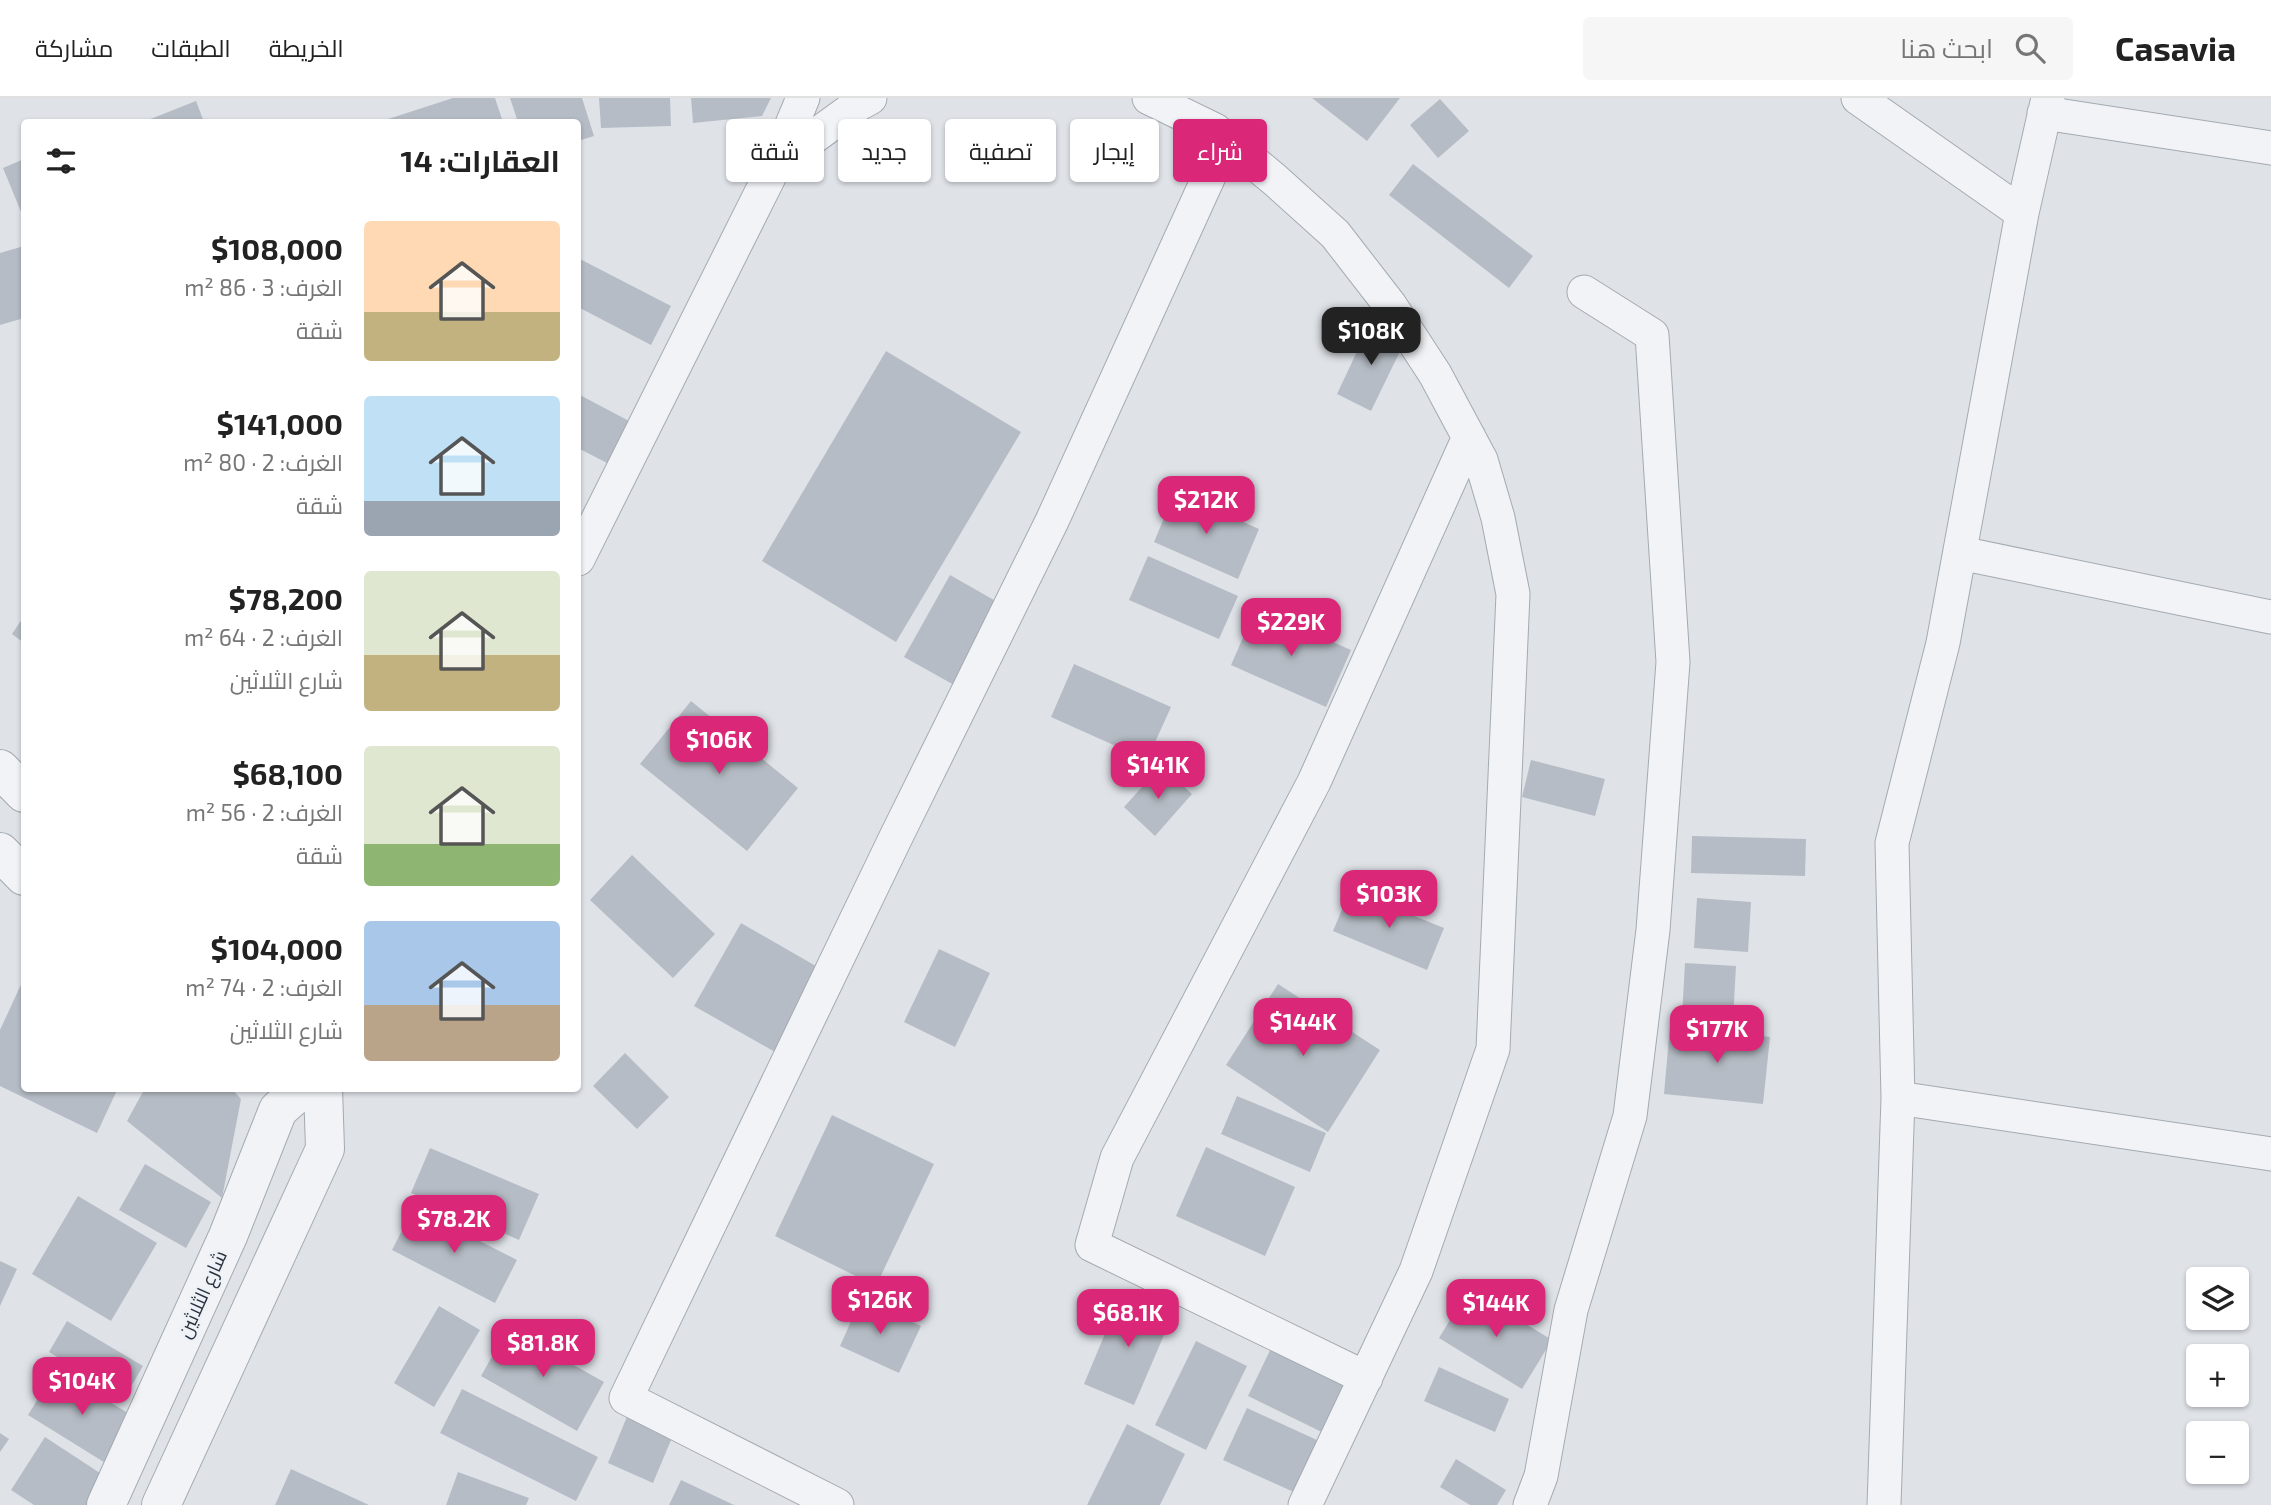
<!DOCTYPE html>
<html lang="ar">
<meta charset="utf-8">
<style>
body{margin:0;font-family:"Exo 2",Cairo,sans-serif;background:#f6f6f6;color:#222;direction:rtl;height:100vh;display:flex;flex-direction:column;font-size:26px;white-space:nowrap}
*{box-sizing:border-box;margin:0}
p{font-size:23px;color:#767676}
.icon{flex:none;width:38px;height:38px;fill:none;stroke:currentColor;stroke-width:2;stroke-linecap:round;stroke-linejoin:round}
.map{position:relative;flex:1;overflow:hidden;direction:ltr}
.details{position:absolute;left:21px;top:21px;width:560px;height:973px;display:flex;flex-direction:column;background:#fff;border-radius:7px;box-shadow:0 2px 5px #0004;direction:rtl}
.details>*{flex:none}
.guide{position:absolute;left:602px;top:21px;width:665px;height:63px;direction:rtl;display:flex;gap:14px}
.buttons{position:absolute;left:2186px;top:1169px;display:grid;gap:14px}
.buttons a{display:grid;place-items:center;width:63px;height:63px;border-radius:7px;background:#fff;box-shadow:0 2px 5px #0004;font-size:35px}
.price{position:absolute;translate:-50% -60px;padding:0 16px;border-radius:14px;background:#db2777;color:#fff;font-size:23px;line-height:46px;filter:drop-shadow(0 2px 4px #0008)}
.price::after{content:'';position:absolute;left:50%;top:42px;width:21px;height:16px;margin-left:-10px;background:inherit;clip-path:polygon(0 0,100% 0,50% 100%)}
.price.active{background:#222;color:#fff}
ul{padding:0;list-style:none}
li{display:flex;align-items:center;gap:21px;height:175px;padding:0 21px}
li span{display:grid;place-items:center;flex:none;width:196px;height:140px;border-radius:7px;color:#555}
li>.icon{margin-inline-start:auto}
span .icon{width:84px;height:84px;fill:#fffc;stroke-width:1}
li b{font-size:30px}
h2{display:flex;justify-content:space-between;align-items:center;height:84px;padding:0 21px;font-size:30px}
.chip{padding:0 24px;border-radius:7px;background:#fff;box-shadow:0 2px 5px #0004;font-size:24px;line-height:63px}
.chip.active{background:#db2777;color:#fff}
header{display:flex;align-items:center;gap:42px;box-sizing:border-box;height:98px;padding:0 35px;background:#fff;border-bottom:2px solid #e0e0e0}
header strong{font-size:33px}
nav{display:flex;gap:38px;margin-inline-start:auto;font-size:24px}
.search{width:490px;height:63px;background:#f6f6f6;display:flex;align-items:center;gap:18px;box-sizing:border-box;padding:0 24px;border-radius:7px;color:#767676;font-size:26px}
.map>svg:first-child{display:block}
.building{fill:#b6bcc5}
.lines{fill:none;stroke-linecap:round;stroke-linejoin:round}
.minor-casing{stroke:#a4aab2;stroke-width:35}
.tertiary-casing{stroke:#a4aab2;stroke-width:40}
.minor{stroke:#f1f3f6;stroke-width:33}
.tertiary{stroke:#f1f3f6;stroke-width:38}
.labels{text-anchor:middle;stroke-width:5;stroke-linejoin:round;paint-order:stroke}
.street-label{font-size:19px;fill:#28323f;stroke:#eef2f6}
</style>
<header>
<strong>Casavia</strong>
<div class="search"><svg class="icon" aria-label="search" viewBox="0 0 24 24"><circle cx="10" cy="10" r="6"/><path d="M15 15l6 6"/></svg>ابحث هنا</div>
<nav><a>الخريطة</a><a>الطبقات</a><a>مشاركة</a></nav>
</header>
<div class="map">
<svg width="2271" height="1407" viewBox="0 0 2271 1407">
<rect width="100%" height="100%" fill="#dfe3e8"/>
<path class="building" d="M453,0H495L503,24H379Z
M510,0H582L594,38L578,43V24H518Z
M599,0H670L671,28L601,30Z
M691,0H771L762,18L693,25Z
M1312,0H1400L1367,43Z
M1440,1L1469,33L1438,60L1410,27Z
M196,3L204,24H143Z
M24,61V121L3,70Z
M1413,66L1533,158L1509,190L1389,97Z
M24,148V220L0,227V155Z
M578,160L671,208L651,247L578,209Z
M1370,226L1405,243L1371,313L1337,296Z
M886,253L1021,334L896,544L762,463Z
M578,296L631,324L609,366L578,350Z
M1175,394L1259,431L1238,481L1154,444Z
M1148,458L1238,498L1219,541L1129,502Z
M950,477L1008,510L963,592L904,559Z
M1256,510L1351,552L1326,609L1231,567Z
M24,518V545L12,536Z
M1074,566L1171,609L1147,662L1051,619Z
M691,603L798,690L747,753L640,666Z
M1531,662L1605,681L1595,718L1522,699Z
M1161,668L1192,696L1155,738L1124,709Z
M1692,738L1806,741L1805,778L1691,775Z
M632,757L715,836L673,880L590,802Z
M1350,792L1444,830L1427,872L1333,833Z
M1697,800L1751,804L1748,854L1694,850Z
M741,825L821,871L775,954L694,908Z
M939,851L990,875L955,949L904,924Z
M1685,865L1736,868L1733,922L1682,919Z
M24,880V990H118L97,1035L0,988V932Z
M1278,886L1380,952L1328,1034L1226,967Z
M1670,928L1770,939L1763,1006L1664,996Z
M625,955L669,999L637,1031L593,988Z
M145,990H231L241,1001L222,1100L127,1023Z
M1237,998L1326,1035L1310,1074L1221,1036Z
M832,1017L934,1066L876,1188L775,1138Z
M1206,1049L1295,1089L1265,1158L1176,1118Z
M430,1050L539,1096L519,1142L411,1095Z
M145,1066L211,1104L186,1150L119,1112Z
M78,1098L157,1145L111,1223L32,1176Z
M414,1109L517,1162L495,1205L392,1152Z
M0,1163L17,1171L0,1208Z
M1469,1191L1552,1242L1522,1291L1439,1240Z
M1122,1195L1173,1216L1134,1307L1084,1286Z
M861,1201L921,1228L899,1275L840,1248Z
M439,1208L480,1232L434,1309L394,1285Z
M67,1223L143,1268L125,1299L49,1254Z
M508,1230L604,1284L577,1333L481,1278Z
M1276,1240L1362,1282L1334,1340L1248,1298Z
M1196,1243L1247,1268L1206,1352L1155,1327Z
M1439,1269L1509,1301L1495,1334L1424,1303Z
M56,1271L136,1320L107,1366L28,1317Z
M462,1291L598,1359L576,1403L440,1335Z
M1247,1310L1330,1348L1307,1400L1223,1362Z
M628,1316L674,1335L653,1385L608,1365Z
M1127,1326L1185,1356L1160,1407H1087Z
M0,1335L9,1341L0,1354Z
M45,1339L106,1379L88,1407H34L11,1392Z
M1456,1361L1506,1392L1497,1407H1470L1440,1389Z
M291,1371L369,1407H275Z
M458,1374L529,1400L526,1407H446Z
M681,1382L734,1407H669Z"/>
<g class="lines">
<defs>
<path id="minor" d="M1149,0L1215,32L1275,82L1335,136L1390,207L1435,276L1481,362L1498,420L1513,496L1493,951L1416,1173L1305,1407
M1858,0L2022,115
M2044,15L2271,50
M775,67L859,6L870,0
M1960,455L2271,519
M578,461L775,67L803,0
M1898,1000L1892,745L1943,545L2022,115L2048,0
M1366,1280L1092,1147L1117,1060L1314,684L1469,339
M837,1407L626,1300L895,741L1052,423L1226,41
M1530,1407L1541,1378L1571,1212L1630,1018L1653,832L1673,564L1652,237L1584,194
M1884,1407L1898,1000L2271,1056"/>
<path id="tertiary" d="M0,671L24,695
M0,754L24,778
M106,1407L228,1138L278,1012L303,990
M161,1407L325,1051L323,990"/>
</defs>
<use href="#minor" class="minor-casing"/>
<use href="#tertiary" class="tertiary-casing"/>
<use href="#minor" class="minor"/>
<use href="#tertiary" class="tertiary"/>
</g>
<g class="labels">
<g class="street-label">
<text transform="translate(202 1196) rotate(-66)" y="7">شارع الثلاثين</text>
</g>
</g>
</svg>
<div class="buttons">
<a><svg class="icon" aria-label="layers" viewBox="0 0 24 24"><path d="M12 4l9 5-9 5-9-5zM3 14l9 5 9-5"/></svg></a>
<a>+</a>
<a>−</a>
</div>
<b class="price active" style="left:1371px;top:269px">$108K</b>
<b class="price" style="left:1206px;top:438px">$212K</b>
<b class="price" style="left:1291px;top:560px">$229K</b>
<b class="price" style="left:719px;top:678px">$106K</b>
<b class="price" style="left:1158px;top:703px">$141K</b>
<b class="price" style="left:1389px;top:832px">$103K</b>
<b class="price" style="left:1303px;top:960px">$144K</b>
<b class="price" style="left:1717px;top:967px">$177K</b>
<b class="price" style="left:454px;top:1157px">$78.2K</b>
<b class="price" style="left:880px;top:1238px">$126K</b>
<b class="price" style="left:1496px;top:1241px">$144K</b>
<b class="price" style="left:1128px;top:1251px">$68.1K</b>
<b class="price" style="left:543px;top:1281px">$81.8K</b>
<b class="price" style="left:82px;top:1319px">$104K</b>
<div class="guide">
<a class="chip active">شراء</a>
<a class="chip">إيجار</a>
<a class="chip">تصفية</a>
<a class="chip">جديد</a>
<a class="chip">شقة</a>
</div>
<section class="details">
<h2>العقارات: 14<svg class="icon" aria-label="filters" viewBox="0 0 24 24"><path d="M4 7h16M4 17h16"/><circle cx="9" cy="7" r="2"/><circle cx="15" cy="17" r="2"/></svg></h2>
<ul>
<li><span style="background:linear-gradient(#ffd9b3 65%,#c2b280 0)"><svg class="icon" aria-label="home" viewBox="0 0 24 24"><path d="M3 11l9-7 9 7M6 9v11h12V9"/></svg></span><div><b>$108,000</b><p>الغرف: 3 · 86 m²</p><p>شقة</p></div></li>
<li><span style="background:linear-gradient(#bfe0f5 75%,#9aa5b1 0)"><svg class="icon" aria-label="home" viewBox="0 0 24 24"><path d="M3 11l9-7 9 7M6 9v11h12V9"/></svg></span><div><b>$141,000</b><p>الغرف: 2 · 80 m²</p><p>شقة</p></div></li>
<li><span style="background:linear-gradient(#dfe7d0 60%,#c2b280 0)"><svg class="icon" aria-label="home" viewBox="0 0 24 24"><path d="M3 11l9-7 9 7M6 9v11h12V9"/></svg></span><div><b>$78,200</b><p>الغرف: 2 · 64 m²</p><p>شارع الثلاثين</p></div></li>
<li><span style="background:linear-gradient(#dfe7d0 70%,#8fb573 0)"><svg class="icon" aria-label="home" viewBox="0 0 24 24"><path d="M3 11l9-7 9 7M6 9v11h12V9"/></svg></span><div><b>$68,100</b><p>الغرف: 2 · 56 m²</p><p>شقة</p></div></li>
<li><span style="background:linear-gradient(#a9c7e8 60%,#b9a48a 0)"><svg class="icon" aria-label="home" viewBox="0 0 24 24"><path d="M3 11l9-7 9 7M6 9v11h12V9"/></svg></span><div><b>$104,000</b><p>الغرف: 2 · 74 m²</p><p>شارع الثلاثين</p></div></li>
</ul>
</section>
</div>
